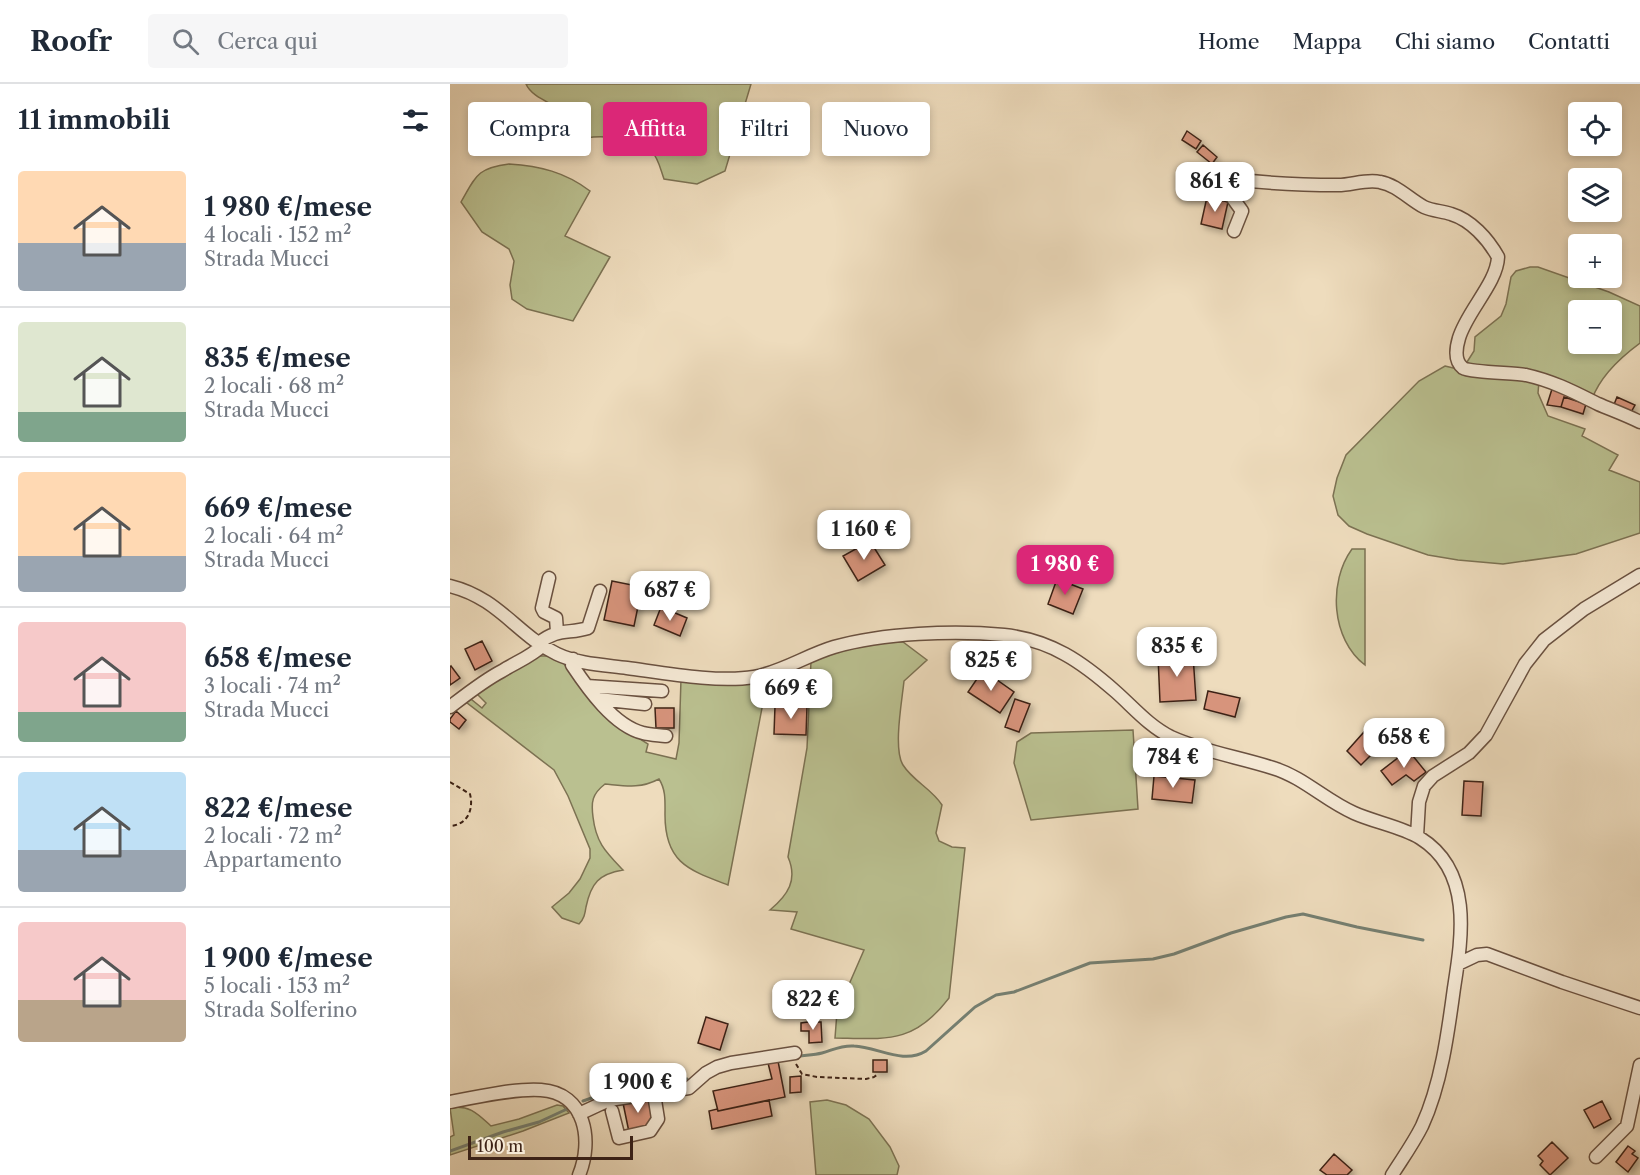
<!DOCTYPE html>
<html lang="it">
<meta charset="utf-8">
<style>
body{margin:0;font-family:"Libre Caslon Text",serif;background:#f6f6f7;color:#1f2937;height:100vh;display:flex;flex-direction:column;font-size:22px;white-space:nowrap}
*{box-sizing:border-box;margin:0}
p{font-size:20px;color:#747a83}
.icon{flex:none;width:33px;height:33px;fill:none;stroke:currentColor;stroke-width:2;stroke-linecap:round;stroke-linejoin:round}
.map{position:relative;flex:1;overflow:hidden}
.side{display:flex;flex-direction:column;background:#fff;width:450px}
.side>*{flex:none}
.guide{position:absolute;left:18px;top:18px;width:570px;height:54px;display:flex;gap:12px}
.tools{position:absolute;left:1118px;top:18px;display:grid;gap:12px}
.tools a{display:grid;place-items:center;width:54px;height:54px;border-radius:6px;background:#fff;box-shadow:0 3px 9px #0003;font-size:30px}
.scale{position:absolute;left:18px;bottom:15px;width:165px;box-sizing:border-box;padding-left:6px;border:3px solid #3e2316;border-top:0;font-size:16px;line-height:21px;white-space:nowrap;color:#3e2316;-webkit-text-stroke:4px #f4e8d4;paint-order:stroke}
.price{position:absolute;translate:-50% -51px;padding:0 14px;border-radius:12px;background:#fff;color:#222;font-size:20px;line-height:39px;filter:drop-shadow(0 2px 3px #0008)}
.price::after{content:'';position:absolute;left:50%;top:36px;width:18px;height:14px;margin-left:-9px;background:inherit;clip-path:polygon(0 0,100% 0,50% 100%)}
.price.selected{background:#db2777;color:#fff}
ul{padding:0;list-style:none}
li{display:flex;align-items:center;gap:18px;height:150px;padding:0 18px}
li+li{border-top:2px solid #e0e1e3}
li span{display:grid;place-items:center;flex:none;width:168px;height:120px;border-radius:6px;color:#555}
li>.icon{margin-inline-start:auto}
span .icon{width:72px;height:72px;fill:#fffc;stroke-width:1}
li b{font-size:26px}
h2{display:flex;justify-content:space-between;align-items:center;height:72px;padding:0 18px;font-size:26px}
.pill{padding:0 21px;border-radius:6px;background:#fff;box-shadow:0 3px 9px #0003;font-size:21px;line-height:54px}
.pill.selected{background:#db2777;color:#fff}
header{display:flex;align-items:center;gap:36px;box-sizing:border-box;height:84px;padding:0 30px;background:#fff;border-bottom:2px solid #e0e1e3}
header strong{font-size:28px}
nav{display:flex;gap:33px;margin-inline-start:auto;font-size:21px}
.search{width:420px;height:54px;background:#f6f6f7;display:flex;align-items:center;gap:15px;box-sizing:border-box;padding:0 21px;border-radius:6px;color:#747a83;font-size:22px}
main{display:flex;flex:1;min-height:0}
.map>svg:first-child{display:block}
.green{fill:#bac090;stroke:#7c7253;stroke-width:1.5;fill-rule:evenodd}
.lines{fill:none;stroke-linecap:round;stroke-linejoin:round}
.stream{stroke:#757f71;stroke-width:3}
.building{fill:#d7947c;stroke:#3e2316;stroke-width:1.5;filter:url(#shadow)}
.minor-casing{stroke:#6a5140;stroke-width:15}
.path{stroke:#3e2316;stroke-width:2;stroke-dasharray:4.5 3;stroke-linecap:butt}
.minor{stroke:#f4e8d4;stroke-width:12}
</style>
<header>
<strong>Roofr</strong>
<div class="search"><svg class="icon" aria-label="search" viewBox="0 0 24 24"><circle cx="10" cy="10" r="6"/><path d="M15 15l6 6"/></svg>Cerca qui</div>
<nav><a>Home</a><a>Mappa</a><a>Chi siamo</a><a>Contatti</a></nav>
</header>
<main>
<section class="side">
<h2>11 immobili<svg class="icon" aria-label="filters" viewBox="0 0 24 24"><path d="M4 7h16M4 17h16"/><circle cx="9" cy="7" r="2"/><circle cx="15" cy="17" r="2"/></svg></h2>
<ul>
<li><span style="background:linear-gradient(#ffd9b3 60%,#9aa5b1 0)"><svg class="icon" aria-label="home" viewBox="0 0 24 24"><path d="M3 11l9-7 9 7M6 9v11h12V9"/></svg></span><div><b>1 980 €/mese</b><p>4 locali · 152 m²</p><p>Strada Mucci</p></div></li>
<li><span style="background:linear-gradient(#dfe7d0 75%,#7fa58c 0)"><svg class="icon" aria-label="home" viewBox="0 0 24 24"><path d="M3 11l9-7 9 7M6 9v11h12V9"/></svg></span><div><b>835 €/mese</b><p>2 locali · 68 m²</p><p>Strada Mucci</p></div></li>
<li><span style="background:linear-gradient(#ffd9b3 70%,#9aa5b1 0)"><svg class="icon" aria-label="home" viewBox="0 0 24 24"><path d="M3 11l9-7 9 7M6 9v11h12V9"/></svg></span><div><b>669 €/mese</b><p>2 locali · 64 m²</p><p>Strada Mucci</p></div></li>
<li><span style="background:linear-gradient(#f6c9c9 75%,#7fa58c 0)"><svg class="icon" aria-label="home" viewBox="0 0 24 24"><path d="M3 11l9-7 9 7M6 9v11h12V9"/></svg></span><div><b>658 €/mese</b><p>3 locali · 74 m²</p><p>Strada Mucci</p></div></li>
<li><span style="background:linear-gradient(#bfe0f5 65%,#9aa5b1 0)"><svg class="icon" aria-label="home" viewBox="0 0 24 24"><path d="M3 11l9-7 9 7M6 9v11h12V9"/></svg></span><div><b>822 €/mese</b><p>2 locali · 72 m²</p><p>Appartamento</p></div></li>
<li><span style="background:linear-gradient(#f6c9c9 65%,#b9a48a 0)"><svg class="icon" aria-label="home" viewBox="0 0 24 24"><path d="M3 11l9-7 9 7M6 9v11h12V9"/></svg></span><div><b>1 900 €/mese</b><p>5 locali · 153 m²</p><p>Strada Solferino</p></div></li>
</ul>
</section>
<div class="map">
<svg width="1190" height="1091" viewBox="0 0 1190 1091">
<defs>
<filter id="shadow"><feDropShadow dx="3.5" dy="3.5" stdDeviation="3" flood-color="#0004"/></filter>
</defs>
<rect width="100%" height="100%" fill="#eedcbd"/>
<filter id="stains"><feTurbulence type="fractalNoise" baseFrequency=".00333" numOctaves="4"/><feColorMatrix values="0 0 0 0 .2 0 0 0 0 .09 0 0 0 0 .02 0 0 0 .5 -.17"/></filter>
<radialGradient id="worn" r=".72"><stop offset=".6" stop-color="#630" stop-opacity="0"/><stop offset="1" stop-color="#630" stop-opacity=".3"/></radialGradient>
<path class="green" d="M76,0H301L275,87L247,100L214,95C211,87 208,73 202,68C186,54 155,51 136,54C129,46 122,35 114,28C103,19 82,14 76,0Z
M59,80C90,82 115,88 140,107L115,152L160,173L123,237L77,225L62,215L60,201L64,177L59,165L32,148L11,118C26,92 27,84 59,80Z
M1080,183H1088L1159,208L1190,222V259C1171,273 1150,293 1142,315L1118,302L1017,283V278L1024,267L1025,253L1051,232L1056,220L1061,193L1066,187ZM1128,226H1161V260H1128Z
M995,282L1024,289L1089,297L1088,309L1098,332L1135,345L1132,352L1168,371L1159,386L1190,398V449L1126,470L1053,480L1008,476L978,471L917,450L899,442L888,431L883,412L887,394L896,371L969,297Z
M902,465H915V581C881,555 878,498 902,465Z
M434,558H453L477,576L454,597C452,617 443,665 453,681C463,697 482,705 492,721L486,749L489,757L502,763L515,764L499,914C464,960 437,955 385,954L387,928L414,866L341,845L347,828L320,826C338,811 348,796 338,773L357,664L361,577L381,569Z
M87,572H100L113,578L122,592L168,641L198,660L196,668L226,675L229,659L231,595L289,600L317,598L278,801C239,786 215,779 215,731C215,717 216,706 209,695C190,705 176,702 155,700C142,710 141,718 143,733C146,759 156,768 173,786C149,790 141,799 136,823C135,830 134,835 129,840L112,834L102,823L119,809L130,795L140,774V765L118,712L104,686L12,615L17,612L32,624L36,619L24,607Z
M683,646L688,725L581,736L564,679L567,658L581,649Z
M377,1016L396,1021L419,1035L440,1063L449,1082L447,1091H366L360,1018Z
M107,1021L113,1022L119,1029L73,1047L0,1071V1053L4,1051L0,1024C19,1020 28,1030 41,1042L69,1035Z"/>
<g class="lines">
<path class="stream" d="M349,972C356,971 364,971 372,969C383,966 391,961 404,962C428,963 453,981 476,967L525,923L546,911L564,908L640,879L703,875L724,870L781,849L836,833L853,830L907,843L973,856
M133,1017L156,1009L237,995
M0,1067L53,1048L89,1038L117,1025"/>
</g>
<path class="building" d="M737,47L751,57L746,65L732,56Z
M753,61L767,73L762,80L747,68Z
M757,113L778,118L772,145L751,140Z
M1102,305L1119,310L1117,314L1114,313L1111,323L1097,321Z
M1114,313L1136,320L1133,330L1111,323Z
M1167,313L1185,321L1180,330L1163,323Z
M420,457L435,481L408,497L393,472Z
M607,495L633,505L623,530L598,520Z
M162,497L192,503L184,542L154,536Z
M211,523L237,534L230,552L204,541Z
M32,557L42,577L25,586L15,565Z
M743,571L746,616L710,618L708,572Z
M1,582L10,594L0,601V583Z
M533,586L564,608L550,629L518,608Z
M758,607L790,614L785,633L754,625Z
M565,615L580,620L569,648L555,643Z
M325,622H357L356,651L324,650Z
M205,624H224V644H206Z
M6,627L16,636L9,645L0,638V635Z
M914,648L928,664L911,681L897,667Z
M958,666L976,688L964,697L956,691L942,701L931,687Z
M704,692L745,696L742,719L702,715Z
M1014,697L1033,698L1031,732L1012,731Z
M256,933L278,940L270,966L248,959Z
M358,938H371L372,958L359,959V947H351V939Z
M423,976H437V988H423Z
M328,977L335,1013L268,1027L263,1007L322,995L318,979Z
M351,992V1008L340,1009V993Z
M199,1014L204,1036L194,1045L179,1048L173,1019Z
M319,1016L322,1032L262,1045L259,1027L267,1025L268,1027Z
M1152,1017L1161,1035L1144,1044L1134,1026Z
M1102,1058L1118,1074L1100,1091L1090,1081L1093,1077L1088,1072Z
M1178,1062L1185,1067L1182,1070L1188,1074L1178,1088L1166,1078Z
M884,1070L902,1086L897,1091H877L870,1086Z"/>
<g class="lines">
<defs>
<path id="minor" d="M784,147L792,127L779,109L773,94C811,99 850,101 888,101C902,101 916,95 930,98C947,101 959,115 974,123C983,127 992,127 1001,130C1021,136 1038,155 1048,173C1047,199 1017,227 1009,254C1006,264 1004,277 1013,284C1019,288 1064,289 1076,291C1103,297 1124,308 1148,320C1162,326 1176,331 1190,338
M99,494L92,524L94,528L106,534L107,548
M0,502C49,514 67,551 107,570C128,580 154,581 177,584C214,589 268,599 304,593C332,588 357,571 384,563C433,549 504,546 554,551C601,556 632,578 666,608C684,624 699,642 721,653C754,668 789,673 823,684C853,693 876,717 904,729C924,738 952,743 970,754C1023,787 1012,853 1004,904C998,949 991,1001 972,1042C963,1060 952,1075 942,1091
M89,559C107,544 119,550 138,544L150,507
M123,575L122,581C138,605 164,642 193,649C200,651 209,651 216,652
M137,602L212,607
M148,615L195,620
M0,623C17,610 33,597 52,587C66,578 81,573 93,561
M967,752L969,718L974,702L983,692L1019,669L1036,651L1075,580L1094,556L1134,525L1190,491
M1008,880L1027,871L1037,870L1112,898L1190,924
M0,1018C25,1013 67,1004 91,1006C136,1009 143,1057 129,1091
M162,1027L169,1054L200,1047L208,1035L204,1010
M129,1030L159,1016L239,1004L256,989L267,983L281,979L345,969
M1146,1073L1177,1042L1190,981"/>
</defs>
<use href="#minor" class="minor-casing"/>
<path class="path" d="M0,698L20,710C24,726 17,741 0,742
M346,980L352,990L367,993L416,995L424,993L428,990"/>
<use href="#minor" class="minor"/>
</g>
<rect width="100%" height="100%" filter="url(#stains)"/>
<rect width="100%" height="100%" fill="url(#worn)"/>
</svg>
<div class="tools">
<a><svg class="icon" aria-label="locate" viewBox="0 0 24 24"><circle cx="12" cy="12" r="6"/><path d="M12 2v4M12 18v4M2 12h4M18 12h4"/></svg></a>
<a><svg class="icon" aria-label="layers" viewBox="0 0 24 24"><path d="M12 4l9 5-9 5-9-5zM3 14l9 5 9-5"/></svg></a>
<a>+</a>
<a>−</a>
</div>
<div class="scale">100 m</div>
<b class="price" style="left:765px;top:129px">861 €</b>
<b class="price" style="left:414px;top:477px">1 160 €</b>
<b class="price selected" style="left:615px;top:512px">1 980 €</b>
<b class="price" style="left:220px;top:538px">687 €</b>
<b class="price" style="left:727px;top:594px">835 €</b>
<b class="price" style="left:541px;top:608px">825 €</b>
<b class="price" style="left:341px;top:636px">669 €</b>
<b class="price" style="left:954px;top:685px">658 €</b>
<b class="price" style="left:723px;top:705px">784 €</b>
<b class="price" style="left:363px;top:947px">822 €</b>
<b class="price" style="left:188px;top:1030px">1 900 €</b>
<div class="guide">
<a class="pill">Compra</a>
<a class="pill selected">Affitta</a>
<a class="pill">Filtri</a>
<a class="pill">Nuovo</a>
</div>
</div>
</main>
